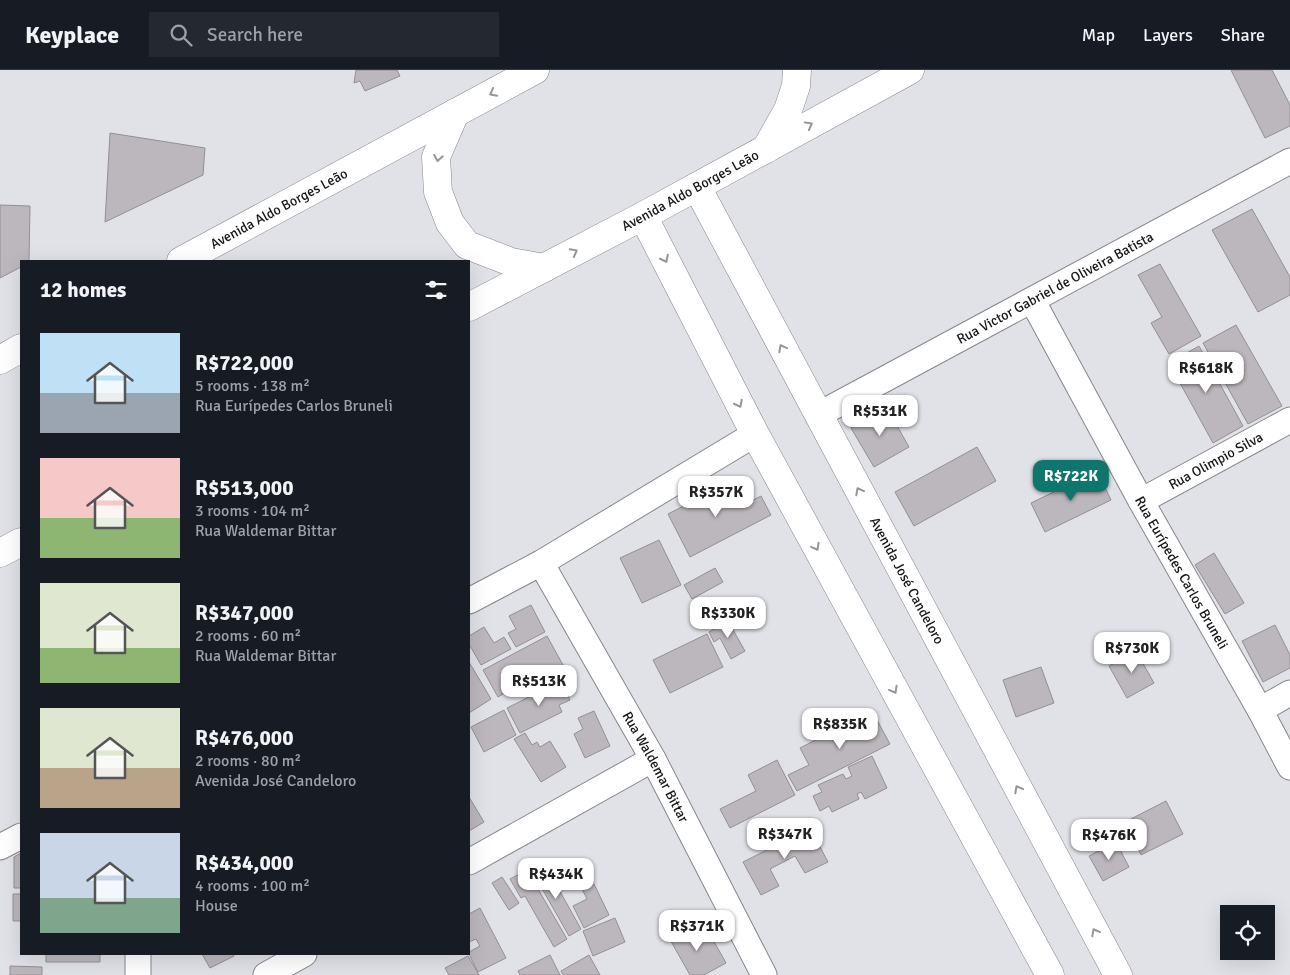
<!DOCTYPE html>
<meta charset="utf-8">
<style>
body{margin:0;font-family:Signika,sans-serif;background:#242831;color:#f1f3f6;height:100vh;display:flex;flex-direction:column;font-size:19px;white-space:nowrap}
*{box-sizing:border-box;margin:0}
p{font-size:16px;color:#9ea1a6}
.icon{flex:none;width:28px;height:28px;fill:none;stroke:currentColor;stroke-width:2;stroke-linecap:round;stroke-linejoin:round}
.map{position:relative;flex:1;overflow:hidden}
.sheet{position:absolute;left:20px;top:190px;width:450px;height:695px;display:flex;flex-direction:column;background:#171b24;border-radius:0px;box-shadow:0 5px 20px #0002}
.sheet>*{flex:none}
.fabs{position:absolute;left:1220px;top:835px;display:grid;gap:10px}
.fabs a{display:grid;place-items:center;width:55px;height:55px;border-radius:0px;background:#171b24;box-shadow:0 5px 20px #0002;font-size:25px}
.price{position:absolute;translate:-50% -42px;padding:0 11px;border-radius:10px;background:#fff;color:#222;font-size:16px;line-height:32px;filter:drop-shadow(0 1px 2px #0008)}
.price::after{content:'';position:absolute;left:50%;top:30px;width:15px;height:11px;margin-left:-8px;background:inherit;clip-path:polygon(0 0,100% 0,50% 100%)}
.price.on{background:#0f766e;color:#fff}
ul{padding:0;list-style:none}
li{display:flex;align-items:center;gap:15px;height:125px;padding:0 20px}
li span{display:grid;place-items:center;flex:none;width:140px;height:100px;border-radius:0px;color:#555}
li>.icon{margin-inline-start:auto}
span .icon{width:60px;height:60px;fill:#fffc;stroke-width:1}
li b{font-size:21px}
h2{display:flex;justify-content:space-between;align-items:center;height:60px;padding:0 20px;font-size:21px}
header{display:flex;align-items:center;gap:30px;box-sizing:border-box;height:70px;padding:0 25px;background:#171b24;border-bottom:1px solid #363941}
header strong{font-size:24px}
nav{display:flex;gap:28px;margin-inline-start:auto;font-size:18px}
.search{width:350px;height:45px;background:#242831;display:flex;align-items:center;gap:12px;box-sizing:border-box;padding:0 18px;border-radius:0px;color:#9ea1a6;font-size:19px}
.map>svg:first-child{display:block}
.building{fill:#bcb7bc;stroke:#938f93}
.lines{fill:none;stroke-linecap:round;stroke-linejoin:round}
.street-casing{stroke:#86878c;stroke-width:27}
.secondary-casing{stroke:#86878c;stroke-width:29}
.street{stroke:#fff;stroke-width:25}
.secondary{stroke:#fff;stroke-width:28}
.oneway{stroke:#959697}
.labels{text-anchor:middle;stroke-width:4;stroke-linejoin:round;paint-order:stroke}
.street-label{font-size:14px;fill:#141517;stroke:#fff}
</style>
<header>
<strong>Keyplace</strong>
<div class="search"><svg class="icon" aria-label="search" viewBox="0 0 24 24"><circle cx="10" cy="10" r="6"/><path d="M15 15l6 6"/></svg>Search here</div>
<nav><a>Map</a><a>Layers</a><a>Share</a></nav>
</header>
<div class="map">
<svg width="1290" height="905" viewBox="0 0 1290 905">
<rect width="100%" height="100%" fill="#e0e2e8"/>
<path class="building" d="M356,0H397L400,6L365,21L360,11L354,13Z
M1231,0H1272L1290,35V56L1265,68Z
M110,63L205,78L203,105L105,152Z
M0,135L30,136L29,191H21V197L0,208Z
M1252,139L1290,207V225L1258,242L1212,160Z
M1160,194L1201,266L1169,284L1151,253L1162,247L1138,205Z
M1236,255L1282,336L1248,354L1203,273Z
M1199,276L1243,356L1213,373L1169,293Z
M887,338L909,377L874,397L851,358Z
M977,377L996,411L914,456L895,422Z
M1097,401L1111,430L1045,462L1031,433Z
M733,411L745,434L761,426L771,445L690,487L668,444Z
M659,470L681,515L642,533L620,488Z
M1214,483L1244,533L1225,544L1195,495Z
M715,498L723,512L692,529L684,515Z
M531,535L545,562L516,577L508,563L516,559L509,546Z
M728,551L745,581L731,589L720,568L714,572L709,562Z
M1275,555L1290,585V598L1263,612L1242,571Z
M484,557L494,573L504,567L511,579L481,595L469,574V566Z
M707,564L723,597L670,623L653,590Z
M547,566L568,604L534,622L527,610L498,627L483,600Z
M1136,581L1154,613L1127,628L1109,596Z
M469,592L491,629L469,643Z
M1041,597L1054,633L1016,647L1003,610Z
M561,611L570,630L559,635L562,642L520,663L507,638Z
M504,640L516,665L484,682L471,657Z
M594,641L610,676L585,688L574,664L583,659L578,648Z
M872,641L890,674L797,721L788,705L809,695L800,678Z
M525,663L532,675L537,672L540,677L550,671L566,697L541,712L514,669Z
M872,686L887,718L865,729L861,722L857,724L859,729L832,742L829,736L820,741L813,726L822,722L818,715L843,704L846,709L852,706L848,697Z
M777,690L795,725L730,758L720,739L756,721L748,705Z
M469,727L484,752L469,761Z
M1166,731L1183,764L1141,785L1125,752Z
M810,758L828,792L805,803L795,786L770,799L779,816L761,825L743,792L777,775L781,783L790,779L785,771Z
M1116,772L1129,797L1103,811L1089,786Z
M21,783V818H14V787Z
M544,793L581,859L569,866L532,801Z
M527,800L567,869L554,877L525,826L521,828L510,809Z
M502,807L519,833L509,840L492,813Z
M594,814L609,845L584,858L573,836L587,829L582,819Z
M13,824H21V851H13Z
M480,838L506,888L478,902L469,884V882L480,876L476,869L469,872V844Z
M615,848L625,872L593,886L583,861Z
M687,856L694,869L708,861L726,893L704,905H690L668,866Z
M46,884H100V892H46Z
M202,884H233L234,886L210,898Z
M550,885L560,905H520L518,901Z
M589,885L600,905H563L561,901Z
M468,886L479,905H449L445,898Z
M10,896L42,897V905H10Z"/>
<g class="lines">
<defs>
<g id="street">
<path id="s1" d="M1032,230L1141,431L1260,640L1290,697"/>
<path id="s2" d="M818,345L1290,91"/>
<path id="s3" d="M1141,431L1290,350"/>
<path id="s4" d="M541,493L653,689L764,905"/>
<path d="M469,531L541,493L755,364"/>
<path d="M1260,640L1290,623"/>
<path d="M0,777L21,766"/>
<path d="M469,792L653,689"/>
<path d="M138,884V905"/>
<path d="M266,905L304,884"/>
</g>
<g id="secondary">
<path d="M455,43L436,87L438,122L450,153L467,175L511,192L544,198"/>
<path d="M766,79L788,40L796,16L797,0"/>
<path id="s5" d="M697,117L1118,905"/>
<path d="M643,146L755,364L1050,905"/>
<path id="s6" d="M181,191L535,0"/>
<path id="s7" d="M469,237L643,146L910,0"/>
<path d="M0,290L21,278"/>
<path d="M0,483L21,472"/>
</g>
</defs>
<use href="#street" class="street-casing"/>
<use href="#secondary" class="secondary-casing"/>
<use href="#street" class="street"/>
<use href="#secondary" class="secondary"/>
</g>
<defs><path id="oneway-chevron" d="M-2-3.5L2.5 0L-2 3.5" fill="none" stroke-width="1.6" stroke-linecap="round" stroke-linejoin="round" transform="scale(1.25)"/></defs>
<g class="oneway">
<use href="#oneway-chevron" transform="translate(493 23) rotate(152)"/>
<use href="#oneway-chevron" transform="translate(809 55) rotate(-29)"/>
<use href="#oneway-chevron" transform="translate(438 88) rotate(99)"/>
<use href="#oneway-chevron" transform="translate(574 182) rotate(-28)"/>
<use href="#oneway-chevron" transform="translate(665 189) rotate(63)"/>
<use href="#oneway-chevron" transform="translate(782 278) rotate(-118)"/>
<use href="#oneway-chevron" transform="translate(739 334) rotate(63)"/>
<use href="#oneway-chevron" transform="translate(859 421) rotate(-118)"/>
<use href="#oneway-chevron" transform="translate(816 477) rotate(61)"/>
<use href="#oneway-chevron" transform="translate(894 620) rotate(61)"/>
<use href="#oneway-chevron" transform="translate(1018 719) rotate(-118)"/>
<use href="#oneway-chevron" transform="translate(1095 862) rotate(-118)"/>
</g>
<g class="labels">
<g class="street-label">
<text dy="5" stroke="none"><textPath href="#s7" startOffset="250">Avenida Aldo Borges Leão</textPath></text>
<text dy="5" stroke="none"><textPath href="#s6" startOffset="111">Avenida Aldo Borges Leão</textPath></text>
<text dy="5" stroke="none"><textPath href="#s2" startOffset="269">Rua Victor Gabriel de Oliveira Batista</textPath></text>
<text dy="5" stroke="none"><textPath href="#s3" startOffset="85">Rua Olimpio Silva</textPath></text>
<text dy="5" stroke="none"><textPath href="#s1" startOffset="311">Rua Eurípedes Carlos Bruneli</textPath></text>
<text dy="5" stroke="none"><textPath href="#s5" startOffset="446">Avenida José Candeloro</textPath></text>
<text dy="5" stroke="none"><textPath href="#s4" startOffset="234">Rua Waldemar Bittar</textPath></text>
</g>
</g>
</svg>
<div class="fabs">
<a><svg class="icon" aria-label="locate" viewBox="0 0 24 24"><circle cx="12" cy="12" r="6"/><path d="M12 2v4M12 18v4M2 12h4M18 12h4"/></svg></a>
</div>
<b class="price" style="left:1206px;top:324px">R$618K</b>
<b class="price" style="left:880px;top:367px">R$531K</b>
<b class="price on" style="left:1071px;top:432px">R$722K</b>
<b class="price" style="left:716px;top:448px">R$357K</b>
<b class="price" style="left:728px;top:569px">R$330K</b>
<b class="price" style="left:1132px;top:604px">R$730K</b>
<b class="price" style="left:539px;top:637px">R$513K</b>
<b class="price" style="left:840px;top:680px">R$835K</b>
<b class="price" style="left:785px;top:790px">R$347K</b>
<b class="price" style="left:1109px;top:791px">R$476K</b>
<b class="price" style="left:556px;top:830px">R$434K</b>
<b class="price" style="left:697px;top:882px">R$371K</b>
<section class="sheet">
<h2>12 homes<svg class="icon" aria-label="filters" viewBox="0 0 24 24"><path d="M4 7h16M4 17h16"/><circle cx="9" cy="7" r="2"/><circle cx="15" cy="17" r="2"/></svg></h2>
<ul>
<li><span style="background:linear-gradient(#bfe0f5 60%,#9aa5b1 0)"><svg class="icon" aria-label="home" viewBox="0 0 24 24"><path d="M3 11l9-7 9 7M6 9v11h12V9"/></svg></span><div><b>R$722,000</b><p>5 rooms · 138 m²</p><p>Rua Eurípedes Carlos Bruneli</p></div></li>
<li><span style="background:linear-gradient(#f6c9c9 60%,#8fb573 0)"><svg class="icon" aria-label="home" viewBox="0 0 24 24"><path d="M3 11l9-7 9 7M6 9v11h12V9"/></svg></span><div><b>R$513,000</b><p>3 rooms · 104 m²</p><p>Rua Waldemar Bittar</p></div></li>
<li><span style="background:linear-gradient(#dfe7d0 65%,#8fb573 0)"><svg class="icon" aria-label="home" viewBox="0 0 24 24"><path d="M3 11l9-7 9 7M6 9v11h12V9"/></svg></span><div><b>R$347,000</b><p>2 rooms · 60 m²</p><p>Rua Waldemar Bittar</p></div></li>
<li><span style="background:linear-gradient(#dfe7d0 60%,#b9a48a 0)"><svg class="icon" aria-label="home" viewBox="0 0 24 24"><path d="M3 11l9-7 9 7M6 9v11h12V9"/></svg></span><div><b>R$476,000</b><p>2 rooms · 80 m²</p><p>Avenida José Candeloro</p></div></li>
<li><span style="background:linear-gradient(#c9d6e8 65%,#7fa58c 0)"><svg class="icon" aria-label="home" viewBox="0 0 24 24"><path d="M3 11l9-7 9 7M6 9v11h12V9"/></svg></span><div><b>R$434,000</b><p>4 rooms · 100 m²</p><p>House</p></div></li>
</ul>
</section>
</div>
